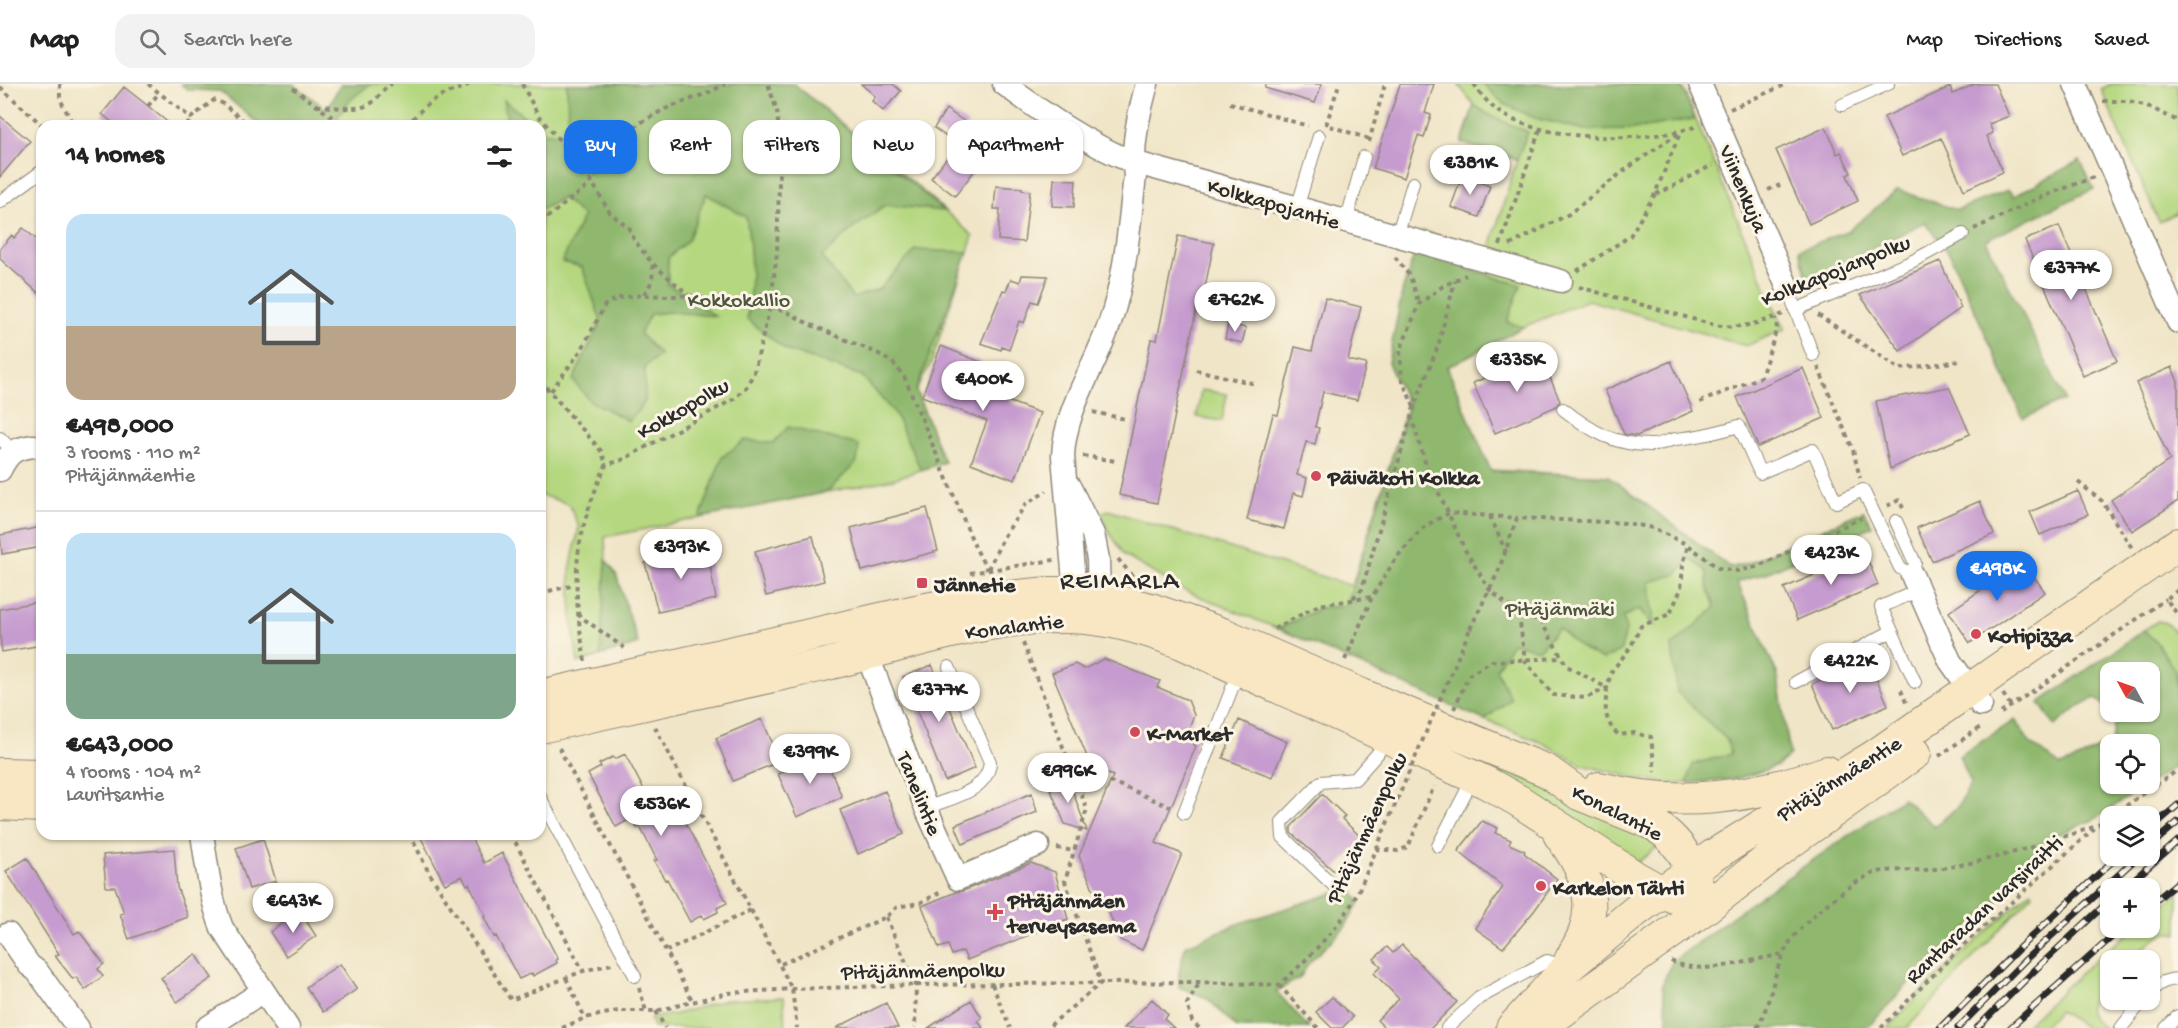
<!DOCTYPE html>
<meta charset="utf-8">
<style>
body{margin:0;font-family:"Gochi Hand",sans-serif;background:#f2f2f2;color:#222;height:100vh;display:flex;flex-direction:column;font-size:22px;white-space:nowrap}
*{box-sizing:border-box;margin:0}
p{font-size:20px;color:#767676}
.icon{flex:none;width:33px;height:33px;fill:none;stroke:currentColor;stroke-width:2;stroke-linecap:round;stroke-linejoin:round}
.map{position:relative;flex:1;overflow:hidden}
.sheet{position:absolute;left:36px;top:36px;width:510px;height:720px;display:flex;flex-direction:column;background:#fff;border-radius:18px;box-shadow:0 2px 4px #0004}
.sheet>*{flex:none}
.guide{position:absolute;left:564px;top:36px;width:570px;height:54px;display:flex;gap:12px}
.needle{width:39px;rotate:310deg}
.buttons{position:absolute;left:2100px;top:578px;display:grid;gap:12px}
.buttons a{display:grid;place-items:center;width:60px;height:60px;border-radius:12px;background:#fff;box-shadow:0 2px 4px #0004;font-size:30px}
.price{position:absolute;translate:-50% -51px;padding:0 14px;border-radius:21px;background:#fff;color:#222;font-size:20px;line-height:39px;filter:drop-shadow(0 2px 3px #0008)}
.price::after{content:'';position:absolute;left:50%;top:36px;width:18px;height:14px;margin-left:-9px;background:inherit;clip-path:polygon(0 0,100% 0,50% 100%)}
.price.active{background:#1a73e8;color:#fff}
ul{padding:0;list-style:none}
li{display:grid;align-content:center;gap:12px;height:318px;padding:0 30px}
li+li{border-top:2px solid #e0e0e0}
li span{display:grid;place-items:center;height:186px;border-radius:18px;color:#555}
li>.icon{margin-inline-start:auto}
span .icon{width:108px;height:108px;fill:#fffc;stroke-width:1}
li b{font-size:26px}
h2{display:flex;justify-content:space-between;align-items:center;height:72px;padding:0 30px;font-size:26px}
.chip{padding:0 21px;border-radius:18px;background:#fff;box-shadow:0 2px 4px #0004;font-size:21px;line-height:54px}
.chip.active{background:#1a73e8;color:#fff}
header{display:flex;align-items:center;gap:36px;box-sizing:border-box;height:84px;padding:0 30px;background:#fff;border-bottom:2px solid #e0e0e0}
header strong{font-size:28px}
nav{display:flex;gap:33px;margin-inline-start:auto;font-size:21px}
.search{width:420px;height:54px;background:#f2f2f2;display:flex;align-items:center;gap:15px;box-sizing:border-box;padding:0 21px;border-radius:18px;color:#767676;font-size:22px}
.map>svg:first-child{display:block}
.green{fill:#b4d77f;stroke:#708155;stroke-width:1.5}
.forest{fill:#8fb86e;stroke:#5d724c;stroke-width:1.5}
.building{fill:#c69bcf}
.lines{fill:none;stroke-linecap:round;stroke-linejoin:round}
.service-casing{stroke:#8e8879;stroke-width:14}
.minor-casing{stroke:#8e8879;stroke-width:25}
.secondary-casing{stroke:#8e8879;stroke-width:34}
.path{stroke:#8e8879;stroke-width:4;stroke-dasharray:4.5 4.5;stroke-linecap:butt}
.service{stroke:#fff;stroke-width:12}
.minor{stroke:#fff;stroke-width:22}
.secondary{stroke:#f9e7c3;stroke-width:32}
.rail-casing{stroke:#2b2b2b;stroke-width:7}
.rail{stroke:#fcf5e5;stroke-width:4.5;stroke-dasharray:14;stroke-linecap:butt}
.path-bridge{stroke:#8e8879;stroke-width:4;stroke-dasharray:4.5 4.5;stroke-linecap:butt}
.poi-dot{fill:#d1495b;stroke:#fcf5e5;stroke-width:2}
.labels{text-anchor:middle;stroke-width:6;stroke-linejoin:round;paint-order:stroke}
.street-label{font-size:22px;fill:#2b2b2b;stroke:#fcf5e5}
.park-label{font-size:22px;fill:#4d5640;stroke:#fcf5e5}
.poi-label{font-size:22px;font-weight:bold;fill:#2b2b2b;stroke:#fcf5e5;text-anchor:start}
.quarter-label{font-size:26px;letter-spacing:1.5px;fill:#2b2b2b;stroke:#fcf5e5}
</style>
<header>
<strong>Map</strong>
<div class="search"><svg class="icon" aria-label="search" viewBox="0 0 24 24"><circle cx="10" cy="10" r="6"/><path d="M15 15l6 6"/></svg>Search here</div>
<nav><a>Map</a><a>Directions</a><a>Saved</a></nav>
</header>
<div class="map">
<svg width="2178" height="944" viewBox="0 0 2178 944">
<rect width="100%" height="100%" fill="#fcf5e5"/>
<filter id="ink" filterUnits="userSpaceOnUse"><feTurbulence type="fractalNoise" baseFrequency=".0167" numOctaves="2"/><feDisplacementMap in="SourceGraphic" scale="12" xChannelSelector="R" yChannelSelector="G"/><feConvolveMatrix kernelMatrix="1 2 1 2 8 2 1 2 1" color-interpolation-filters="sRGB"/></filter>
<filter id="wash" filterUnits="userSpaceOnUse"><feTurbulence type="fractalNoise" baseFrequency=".008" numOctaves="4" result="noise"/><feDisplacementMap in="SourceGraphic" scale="24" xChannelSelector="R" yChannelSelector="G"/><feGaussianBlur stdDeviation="1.35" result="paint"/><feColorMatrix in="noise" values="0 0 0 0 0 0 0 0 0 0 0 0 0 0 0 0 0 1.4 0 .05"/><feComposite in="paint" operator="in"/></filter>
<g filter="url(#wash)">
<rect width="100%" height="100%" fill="#f0e5c7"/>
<path class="green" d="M341,0H794L914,99L973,152L931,279L916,307L944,378L893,395L605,453L606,476L616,490L638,560L578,579L572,536L570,486L579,443L569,420L540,411V42H322L327,25Z
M1458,0H1681L1772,219L1785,245L1746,262L1588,216L1523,243L1447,283L1490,386L1608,392L1731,484L1751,478L1863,427L1872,442L1766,489L1737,498L1777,590L1790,671L1778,682L1735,695L1676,700L1639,695L1579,680L1543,659L1490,638L1332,567L1179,504L1125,472L1106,443L1102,429L1108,426L1352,502L1408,321L1388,279L1403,205L1422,147L1489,167L1517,76L1462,59L1474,21Z
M2111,0H2178V128L2159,138L2101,5Z
M1201,306L1227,310L1222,337L1197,333Z
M2158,537L2166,539L2178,552V601L2144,546Z
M1403,646L1465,667L1568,714L1661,760L1633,782Z
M2031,807L2033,810L1907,944H1888L1925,904Z
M2178,809V850C2160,843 2144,865 2131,876H2110V894C2094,912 2074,926 2104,944H2087L2059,927L2042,944H2023L2092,878L2136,843H2150V832Z
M784,913L785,944H654L650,934L676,930L725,916Z"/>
<path class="forest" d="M181,0H293L327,25L341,0H370L348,18L332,42H261L220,7L188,6Z
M567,0H794L944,127L885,121L850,147L822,173L853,214L879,205L916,166L968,168L916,307L944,378L921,386L895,330L862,292L786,266L747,235C753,200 752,168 746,133L706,110L688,156L668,174V200L715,232L671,228L650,230L640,250L660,271L645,282V318L629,337L590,317L573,296L601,237L582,183L562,178L583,132L563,114L540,126V45L546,49L574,48L568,39Z
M1483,0H1681L1695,35L1633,45L1585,46L1535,34L1504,20Z
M504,16L536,42H508Z
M1474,21L1493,33L1528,48L1517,75L1462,59Z
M2080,76L2094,105L1986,156L2065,316L2023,334L1950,171L1925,138L1808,197L1799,166L1849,146L1898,106L1957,126L2008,106L2014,112Z
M1415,169L1521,201L1507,238L1523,243L1447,283L1491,387L1608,392L1731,484L1751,478L1863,427L1872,442L1766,489L1737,498L1777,590L1790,671C1764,694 1721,698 1687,699L1693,680L1731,670L1727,656L1677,608L1672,562L1715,524L1708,503L1706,487L1691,475L1677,490L1650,498L1654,542L1639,525L1623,533L1626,546L1621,566L1602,576L1578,562L1558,544L1539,566L1512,559L1496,585L1511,615L1484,636L1279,545L1320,524L1345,522L1350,511L1408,321L1388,279L1403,205Z
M788,343L859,361L857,378L827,408L700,434L722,373L745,356L773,359Z
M606,476L616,490L638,560L600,571Z
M2144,546L2157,559L2176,588L2178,680L2150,699V660H2110V699H2149L2095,735L2050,754L2024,782L2002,813L1918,889L1867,944H1669L1662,901L1672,878L1745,823L1903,714L1935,743L1958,722L1971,699L1959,672L2015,636L2030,659L2061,682L2083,673L2112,656L2116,630L2112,627H2150V588H2110V626L2095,614L2081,621L2055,642L2039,619Z
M1350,804L1360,818L1345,843L1308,880L1300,894L1276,907L1309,944H1237L1207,914L1179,903V888L1185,862L1237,840Z"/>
<g id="blocks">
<path class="building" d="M861,0H893L901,7L883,27L872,17L875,12Z
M1266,0H1322L1315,19L1265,4Z
M1400,0H1434L1425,29L1431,31L1424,54L1418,52L1404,94L1373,84Z
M1975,0H1995L2009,32L1989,40L1993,49L1987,52L2003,88L1964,106L1941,54L1902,72L1884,33L1950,3L1953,10Z
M124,3L148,22L172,42H117L102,30Z
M946,25L968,40L956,59L934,44Z
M0,32L30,57L0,93Z
M1826,43L1837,70L1841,68L1851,89L1847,91L1858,117L1809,140L1776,66Z
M952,67L975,86L955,112L931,94Z
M1462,92L1490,102L1479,133L1451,123Z
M1054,95L1076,96L1074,123L1052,122Z
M996,102L1022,104V106L1030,107L1024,158L998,156L1000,125H994Z
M2059,142L2117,277L2083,292L2025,156Z
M23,144L42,160V212L0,175V165L12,151L14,154Z
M1178,152L1214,159L1201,223L1197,222L1157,419L1119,411L1151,255L1157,256Z
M1940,177L1961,224L1900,267L1860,211Z
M1022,191L1048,192L1038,219L1032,217L1024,239L1019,237L1009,266L1002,263L1001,266L981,259L1003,206L1006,207L1011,195L1020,198Z
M1325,214L1361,223L1348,276L1366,280L1357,316L1323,308L1315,343L1319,344L1315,360L1306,358L1297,391L1307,394L1303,412L1293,409L1284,445L1247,436L1273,330L1278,331L1295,263L1312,267Z
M1228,240L1246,244L1242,259L1225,255Z
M941,262L981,278L973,298L1012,313L1010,318L1040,329L1015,396L971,379L987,337L922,312Z
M1540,270L1560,317L1555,323L1495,349L1473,299Z
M1671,277L1693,327L1637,352L1624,350L1605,306Z
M2172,283L2178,298V417L2132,447L2111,416L2170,376L2136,299Z
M1803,284L1824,334L1758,363L1737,313Z
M1949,303L1970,350L1890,385L1876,317Z
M2078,407L2088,430L2040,451L2030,428Z
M1980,417L1994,450L1932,477L1917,444Z
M927,424L938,467L862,487L851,444Z
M42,443V463L2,470L0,451Z
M813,452L824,497L766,512L755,467Z
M707,465L716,515L658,528L645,479Z
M1865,469L1878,501L1797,536L1784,504Z
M2023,477L2045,508L1970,559L1949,528Z
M42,517V561L2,568L0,552V525Z
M1104,575L1160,597L1157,603L1188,616L1194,631L1188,646L1199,651L1194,661L1196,662L1156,759L1182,770L1142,866L1120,856L1103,814L1098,816L1079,772L1113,692L1091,682L1052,589L1075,580L1084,585Z
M1868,575L1888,621L1832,646L1812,600Z
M932,581L975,684L945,697L903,593Z
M762,635L780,677L733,697L716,654Z
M1239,636L1287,658L1272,693L1223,674Z
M625,670L653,723L672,713L727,819L717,824L718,828L704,835L702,831L690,838L667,795L665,796L654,777L657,776L640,743L637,744L632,734L616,743L588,690L601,683L599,680L613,673L615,675Z
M824,670L842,713L797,733L778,690Z
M1068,694L1087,747L1065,740L1049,702Z
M885,707L904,750L858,770L840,726Z
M1032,709L1037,728L963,760L955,741Z
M1322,710L1345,732L1342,735L1364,756L1334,787L1291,749V743Z
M1482,737L1498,744L1495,749L1511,756L1509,760L1525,767L1524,769L1557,795L1534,827L1503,864L1475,844L1503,803L1458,767Z
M419,750H469L484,779L502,769L558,875L556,876L557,879L533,892L532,889L519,895L496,852L494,853L484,833L486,832L469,800L467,801L462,792L445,800Z
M263,755L276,797L249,805L236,764Z
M174,765L177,803L188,833L129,855L120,830L124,829L115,803H106L103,771Z
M27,774L74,850L79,847L104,880L98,885L103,892L85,906L76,893L73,895L55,872L59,870L55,864L6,787Z
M1031,779L1055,788L1068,835L967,876L963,867L952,871L948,861L939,864L922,822L956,808L963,807Z
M300,827L316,852L286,872L270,848Z
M1402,861L1457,918L1431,944H1385L1377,936L1399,915L1374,889L1381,882L1374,875L1387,863L1393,869Z
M196,870L212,894L177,918L161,894Z
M340,880L357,905L323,928L306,903Z
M1332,913L1353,933L1342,944H1332L1316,928Z
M1152,915L1168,931L1164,935L1174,944H1124Z
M971,916L982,934L978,937L983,944H928Z
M886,919L898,944H836Z"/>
</g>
</g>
<g filter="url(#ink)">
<use href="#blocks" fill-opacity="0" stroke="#8e8879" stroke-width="1.5"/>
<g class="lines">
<defs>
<path id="service" d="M1842,21L1888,0
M0,118L42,87
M1297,124L1319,52
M1346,138L1364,73
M1397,152L1413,99
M1793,219L1813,271
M1795,226L1911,178L1963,150
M1563,325C1592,348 1616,362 1654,361C1662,360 1669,356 1676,355C1698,353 1718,348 1739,342L1760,389L1813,366L1836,418L1863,406L1900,484L1912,491L1915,479L1896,437
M0,354L13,367
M1796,598L1892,547
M1915,598L1881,523L1919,506
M540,713L635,892
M926,724C950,714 988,708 990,678L949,583
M1184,729L1239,586
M1438,762L1473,694
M1333,801L1283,753L1282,738L1321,698L1355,695L1378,669L1385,654
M2150,909C2158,899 2165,896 2178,895
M1447,944L1479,914L1547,877L1566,883
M2121,944L2144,915
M2166,944L2178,932"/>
<path id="minor" d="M1004,0C1044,30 1087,60 1133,78L1561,197
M1700,0L1789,207
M2075,0L2178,238
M0,386C9,368 15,364 34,362
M1069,402L1093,450L1098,475L1099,513L1091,525
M1912,491L1950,577L1981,621
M1080,521L1075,509L1063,372C1065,324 1095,284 1110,238C1126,191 1129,141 1135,92C1131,62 1139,29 1147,0
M862,557L926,724L958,795L1038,761
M202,750C207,781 210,814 222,844L288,944
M8,850L29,881L37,887L78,944
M207,944L263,907"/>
<path id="secondary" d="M540,612L911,528L968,517L1049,509H1075L1099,513L1151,525L1223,550L1362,611L1547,687L1579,710L1655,741C1688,763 1694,788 1704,825
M540,643C633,623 726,603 819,582C906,562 995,527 1086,534C1119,537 1151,547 1182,559L1485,698L1519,717L1635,793L1662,808L1704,825
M0,690L42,691
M1599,704C1679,724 1750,714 1827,688
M0,720L42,722
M1559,750C1580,778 1598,810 1585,847C1582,857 1575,867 1570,877
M1512,944L1567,884L1638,825L1714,771L1876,671L2178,460
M1541,944L1550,936L1704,825L1789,759L1915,669"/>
</defs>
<use href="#service" class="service-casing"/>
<use href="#minor" class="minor-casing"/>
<use href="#secondary" class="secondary-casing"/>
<path class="path" d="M60,0V15L74,42
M148,0L191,34L214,16L222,19L250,42
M522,0L538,31L586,88L610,129L629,144L635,157L652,179L688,211
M1474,0C1480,9 1487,18 1495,25C1536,58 1649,60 1697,42
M0,3L43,42
M293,4L344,42
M2103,17H2129L2147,22L2178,37
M1230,19L1308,42
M148,22L159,9
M317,22C333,22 356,28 370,20C379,15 382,4 392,0
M1730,25L1787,0
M1326,41L1339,0
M187,42L191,34
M407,42C418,28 430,16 447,9C455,6 462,5 469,0
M1330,42L1369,55
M1369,58L1385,0
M1768,106L1780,101
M1656,110C1676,102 1694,90 1713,81
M540,139L588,102L622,56L638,40L665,25L710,8L725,0
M1974,145L2037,115L2094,93
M1500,161L1540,45
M1510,161L1569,130L1625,86L1680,48
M1395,173L1410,192L1419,220
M1577,187L1630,152L1655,110L1680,49
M1579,203L1714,241C1742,245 1757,240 1783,230
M644,210C652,200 654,192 652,179
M1818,231L1900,285L1960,277
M1818,283L1853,366L1860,394
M1196,286L1256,300
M540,296L602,368L606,381
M551,307L582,265L605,221L618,214L643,211L671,212L688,211L708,216L743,217L770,223L789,229L809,240L879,270L894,280L904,292L975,463L987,486
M1700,318L1761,293L1777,244L1775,234
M1414,323L1402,296L1400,267L1419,220L1443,202L1466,191
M1093,328L1125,335
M1411,332L1426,381L1465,466L1489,505L1519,531L1540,536L1567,582L1607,604C1605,622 1603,638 1619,651L1634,649L1651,653L1655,688
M1083,372L1116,377
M2078,398L2102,417L2132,464
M1887,422L1899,416L1903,424
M1490,432L1506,468
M1118,475L1134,494
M988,485L1004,452L1026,420L1047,407
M970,489L1054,476
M2178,506L2166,515L2178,531
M540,509L575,501
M1353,514L1362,505L1414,323L1438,262L1455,197
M577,530L627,566
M1519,531L1525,577L1553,611L1586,614L1607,604L1611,588L1630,564L1641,542L1670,530L1681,505L1683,481L1688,461
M1274,545L1319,521L1372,513
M1470,545L1498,488L1517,434L1627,439L1653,444L1688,461L1718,484L1738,487L1756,483L1861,434
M1023,559L1087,725L1065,797L1101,899L1047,944
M1345,576L1372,513L1396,474L1425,442L1449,429L1517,434
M585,577C571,496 572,456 606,381L622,376L734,315L747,302L754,288L770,223L777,169L780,63L777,27L768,0
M1901,606L1907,621
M2003,610L2011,622
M1454,625L1469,591L1492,577L1562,574
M2001,629L2166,515
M655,643L751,826L667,867
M559,664L693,918
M1939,672L1982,642
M1074,692C1108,692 1139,710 1170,723
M2111,732L2178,686
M410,750L428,787L511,916L583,887L612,880
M511,750L583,887
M1057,764L1074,767
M1376,765L1398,767L1408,763L1434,702
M751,826L792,905L797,944
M886,833L916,901L915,944
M1671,877C1701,893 1750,876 1783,870
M781,880L886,833L897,823L920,819L943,807
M566,894L585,934
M992,900L1010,944
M1279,901L1318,944
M639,904L646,927
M656,927L665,944
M562,944L585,934L618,927H656L728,909L792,905L916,901L1200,898L1279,901C1299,884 1338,844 1351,821C1364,798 1373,772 1383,749
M1199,944L1192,937L1187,920L1200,898
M1757,944C1773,916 1773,881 1792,855C1805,836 1856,793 1878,788C1892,785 1909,787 1924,786C1937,785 1951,783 1965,780C2009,772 2053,756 2097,742
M1881,944L1958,866L2097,742L2110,733"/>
<use href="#service" class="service"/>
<use href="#minor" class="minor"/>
<use href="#secondary" class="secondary"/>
<defs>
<path id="rail" d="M2150,745L2178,721
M2150,762L2178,738
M2124,804L2178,757
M2150,821L2178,798
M1940,944L2018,865L2119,771
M1958,944L2026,875L2140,771
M1977,944L2036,885L2110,816
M2010,944L2123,843"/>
</defs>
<use href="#rail" class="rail-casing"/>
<use href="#rail" class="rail"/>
<path class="path-bridge" d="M1383,749L1470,545"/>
</g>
</g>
<g class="poi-dot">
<circle cx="1316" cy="392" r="6"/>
<rect x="916" y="493" width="12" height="12" rx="3"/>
<circle cx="1976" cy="550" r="6"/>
<circle cx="1135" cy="648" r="6"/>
<circle cx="1541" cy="802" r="6"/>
<path d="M992 819h6v6h6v6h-6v6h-6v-6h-6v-6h6z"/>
</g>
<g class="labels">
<g class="street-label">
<text transform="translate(1745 104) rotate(67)" y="8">Viinenkuja</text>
<text transform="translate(1274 118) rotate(16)" y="8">Kolkkapojantie</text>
<text transform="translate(1835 185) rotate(-22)" y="8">Kolkkapojanpolku</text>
<text transform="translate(682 323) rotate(-30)" y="8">Kokkopolku</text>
<text transform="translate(1014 541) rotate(-7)" y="8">Konalantie</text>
<text transform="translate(1838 693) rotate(-32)" y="8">Pitäjänmäentie</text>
<text transform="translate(921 709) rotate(68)" y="8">Tanelintie</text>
<text transform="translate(1618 727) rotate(27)" y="8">Konalantie</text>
<text transform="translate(1365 743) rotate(-65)" y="8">Pitäjänmäenpolku</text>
<text transform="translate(1983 824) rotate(-43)" y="8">Rantaradan varsiraitti</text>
<text transform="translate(923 885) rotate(-1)" y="8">Pitäjänmäenpolku</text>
</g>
<g class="park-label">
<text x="739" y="222">Kokkokallio</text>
<text x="1560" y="531">Pitäjänmäki</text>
</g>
<g class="poi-label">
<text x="1328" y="400">Päiväkoti Kolkka</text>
<text x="934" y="507">Jännetie</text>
<text x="1988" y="558">Kotipizza</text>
<text x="1147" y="656">K-Market</text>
<text x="1553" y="810">Karkelon Tähti</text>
<text x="1008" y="823">Pitäjänmäen<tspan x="1008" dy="25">terveysasema</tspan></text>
</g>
<g class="quarter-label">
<text x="1120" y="504">REIMARLA</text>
</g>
</g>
</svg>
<div class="buttons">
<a><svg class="needle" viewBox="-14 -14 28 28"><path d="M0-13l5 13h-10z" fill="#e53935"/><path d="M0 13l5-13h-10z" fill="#767676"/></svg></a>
<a><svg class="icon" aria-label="locate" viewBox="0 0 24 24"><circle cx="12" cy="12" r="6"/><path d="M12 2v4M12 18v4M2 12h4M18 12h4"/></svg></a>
<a><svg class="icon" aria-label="layers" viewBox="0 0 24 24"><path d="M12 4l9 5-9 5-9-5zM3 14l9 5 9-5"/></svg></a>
<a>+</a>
<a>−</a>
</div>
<b class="price" style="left:1470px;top:112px">€381K</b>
<b class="price" style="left:2071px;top:217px">€377K</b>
<b class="price" style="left:1235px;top:249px">€762K</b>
<b class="price" style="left:1517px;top:309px">€335K</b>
<b class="price" style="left:983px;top:328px">€400K</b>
<b class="price" style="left:681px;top:496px">€393K</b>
<b class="price" style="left:1831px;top:502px">€423K</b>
<b class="price active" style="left:1997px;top:518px">€498K</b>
<b class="price" style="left:1850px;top:610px">€422K</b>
<b class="price" style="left:939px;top:639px">€377K</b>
<b class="price" style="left:810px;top:701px">€399K</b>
<b class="price" style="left:1068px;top:720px">€996K</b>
<b class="price" style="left:661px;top:753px">€536K</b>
<b class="price" style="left:293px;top:850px">€643K</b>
<div class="guide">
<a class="chip active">Buy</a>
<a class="chip">Rent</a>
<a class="chip">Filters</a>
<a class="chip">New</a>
<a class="chip">Apartment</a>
</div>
<section class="sheet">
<h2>14 homes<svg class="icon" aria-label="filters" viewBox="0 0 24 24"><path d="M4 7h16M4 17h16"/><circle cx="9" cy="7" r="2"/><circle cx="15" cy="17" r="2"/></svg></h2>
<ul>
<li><span style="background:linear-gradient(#bfe0f5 60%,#b9a48a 0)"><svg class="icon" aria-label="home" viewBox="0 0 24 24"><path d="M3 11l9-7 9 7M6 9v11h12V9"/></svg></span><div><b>€498,000</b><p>3 rooms · 110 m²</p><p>Pitäjänmäentie</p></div></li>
<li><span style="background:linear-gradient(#bfe0f5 65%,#7fa58c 0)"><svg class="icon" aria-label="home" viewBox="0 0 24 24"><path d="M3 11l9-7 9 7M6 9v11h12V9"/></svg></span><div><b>€643,000</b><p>4 rooms · 104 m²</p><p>Lauritsantie</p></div></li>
</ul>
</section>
</div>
